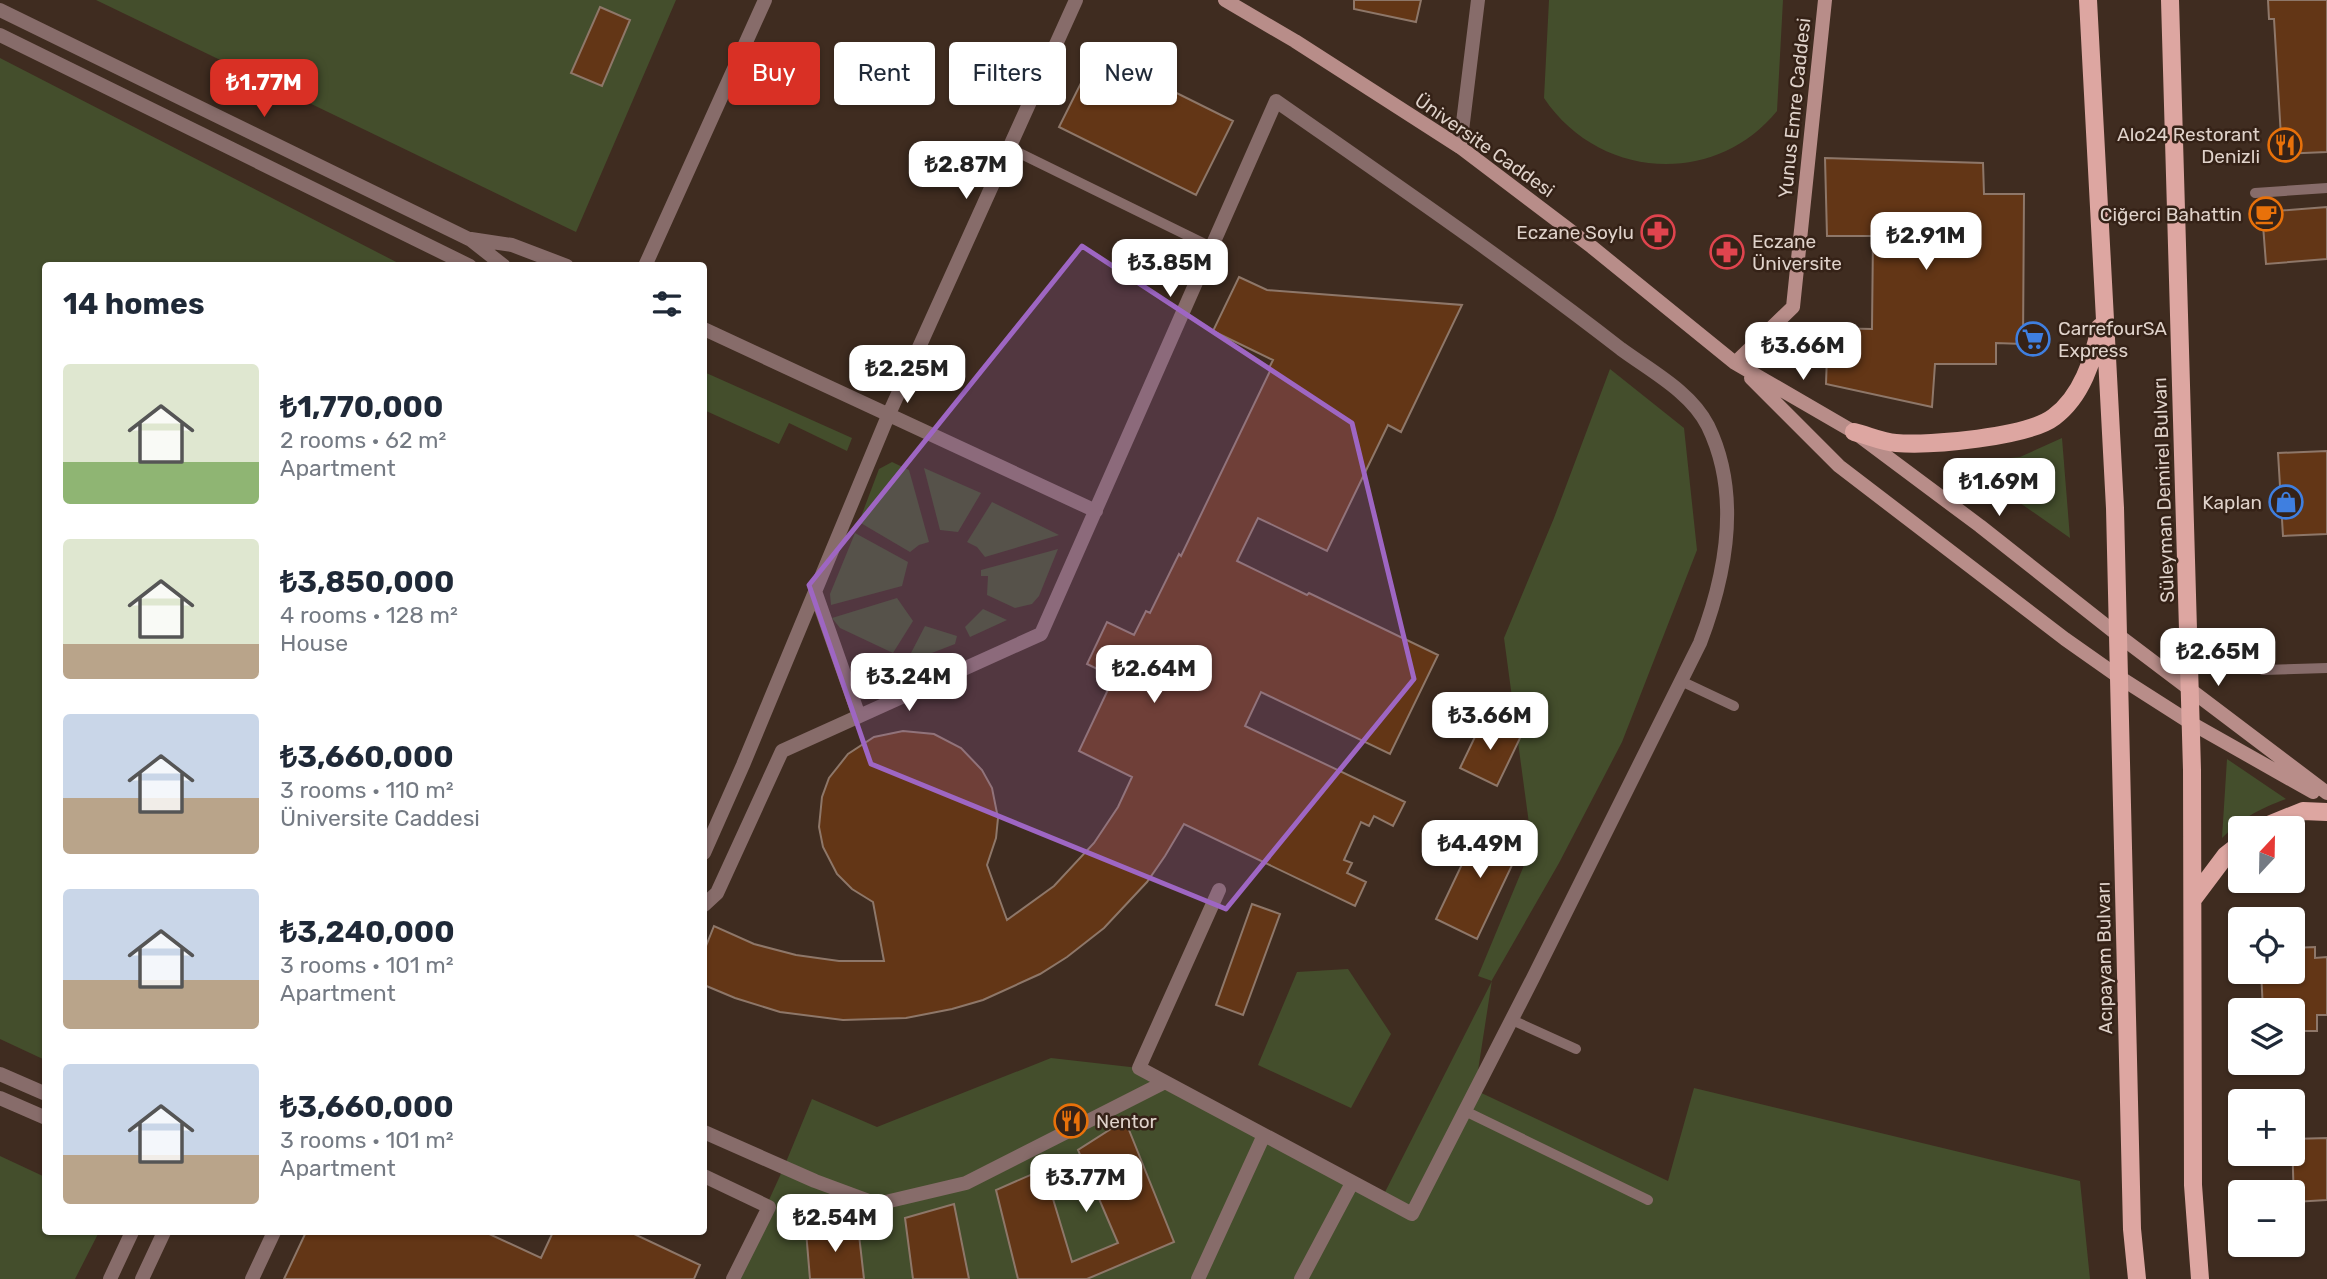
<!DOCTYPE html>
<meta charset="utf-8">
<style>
body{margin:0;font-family:Rubik,sans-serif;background:#f6f6f7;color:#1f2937;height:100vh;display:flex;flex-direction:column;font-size:26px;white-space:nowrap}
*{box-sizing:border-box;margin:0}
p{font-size:23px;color:#747a83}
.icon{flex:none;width:38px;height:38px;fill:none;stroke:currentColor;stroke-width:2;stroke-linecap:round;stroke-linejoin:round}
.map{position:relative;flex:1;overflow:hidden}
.panel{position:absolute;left:42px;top:262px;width:665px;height:973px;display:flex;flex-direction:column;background:#fff;border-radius:7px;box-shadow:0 2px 5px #0004}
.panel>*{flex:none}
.hud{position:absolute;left:728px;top:42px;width:665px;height:63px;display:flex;gap:14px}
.needle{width:46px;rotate:22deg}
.fabs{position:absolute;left:2228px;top:816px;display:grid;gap:14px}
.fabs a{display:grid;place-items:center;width:77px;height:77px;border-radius:7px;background:#fff;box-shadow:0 2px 5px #0004;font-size:35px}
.price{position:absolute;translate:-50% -60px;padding:0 16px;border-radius:14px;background:#fff;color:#222;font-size:23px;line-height:46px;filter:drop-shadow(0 2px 4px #0008)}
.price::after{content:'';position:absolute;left:50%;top:42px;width:21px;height:16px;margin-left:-10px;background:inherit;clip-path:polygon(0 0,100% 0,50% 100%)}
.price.on{background:#d93025;color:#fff}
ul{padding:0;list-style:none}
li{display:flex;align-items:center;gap:21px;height:175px;padding:0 21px}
li span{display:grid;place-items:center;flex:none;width:196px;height:140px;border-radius:7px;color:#555}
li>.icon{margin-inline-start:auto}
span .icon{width:84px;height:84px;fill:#fffc;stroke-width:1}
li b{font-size:30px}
h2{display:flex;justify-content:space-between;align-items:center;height:84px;padding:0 21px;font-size:30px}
.pill{padding:0 24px;border-radius:7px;background:#fff;box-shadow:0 2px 5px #0004;font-size:24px;line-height:63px}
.pill.on{background:#d93025;color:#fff}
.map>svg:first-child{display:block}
.green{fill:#444e2c}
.building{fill:#633616;stroke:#8e7769;stroke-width:2}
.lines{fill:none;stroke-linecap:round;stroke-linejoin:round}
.lane{stroke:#876c6a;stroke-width:10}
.street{stroke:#876c6a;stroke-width:14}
.secondary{stroke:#b88d89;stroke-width:14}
.primary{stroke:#dda6a1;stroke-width:18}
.marked{fill:#9e66c3;fill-opacity:0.2;stroke:#9e66c3;stroke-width:5;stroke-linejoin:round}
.labels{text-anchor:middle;stroke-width:5;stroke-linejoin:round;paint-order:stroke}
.street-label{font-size:19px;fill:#dfd2ca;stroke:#352217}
.poi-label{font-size:19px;fill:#dfd2ca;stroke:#352217;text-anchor:end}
</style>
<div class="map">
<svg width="2327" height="1279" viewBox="0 0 2327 1279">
<rect width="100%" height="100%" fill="#3f2c20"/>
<path class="green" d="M96,0H676L576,232Z
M1549,0H1783L1777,111C1714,188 1598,179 1544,98Z
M0,58L404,266H46L45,1060L0,1039Z
M1610,369L1684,428L1697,550L1622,742L1559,863L1492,980L1475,1090L1668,1181L1694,1088L2080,1181L2090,1279H733L784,1167L812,1099L877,1127L1051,1058L1139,1068L1382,1198L1492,981L1478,976L1532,846L1504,638L1554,518Z
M704,372L852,438L847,451L789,423L779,444L704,410Z
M2062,438L2070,538L1963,463L2020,457Z
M892,462L909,470L929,542L919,545L910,552L859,522L879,469Z
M924,468L981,493L958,532L940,530Z
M992,502L1059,535L985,557L977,547L967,542Z
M855,533L908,562L902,586L831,605L830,594Z
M1058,549L1039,596L1032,604L1015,608L987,595L988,576H981V570Z
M897,598L913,621L893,653L840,628L832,618Z
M983,609L1007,620L970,637L965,627Z
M925,626L957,636L955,644L919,658L912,659L911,653Z
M2227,759L2286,799C2259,809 2242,818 2222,838Z
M1348,969L1391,1034L1351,1108L1258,1065L1297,972Z
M0,1156L45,1177L46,1232H99L75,1279H0Z"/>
<path class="building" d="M1354,0H1421L1416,22L1354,9Z
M2268,0H2327V152L2282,154L2274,19H2269Z
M600,7L630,20L602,86L571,73Z
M1096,53L1233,121L1196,195L1059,127Z
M1825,158L1983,163L1984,194H2024L2023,344L1996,343V364H1935L1932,407L1826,384L1828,328L1872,329L1873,236H1827Z
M2327,207V259L2266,264L2262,212Z
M1239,277L1267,290L1462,305L1401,432L1388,425L1327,551L1258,518L1237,561L1307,595L1309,593L1438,655L1390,754L1261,692L1245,726L1405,802L1393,826L1374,816L1369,826L1361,822L1344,860L1352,863L1347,873L1366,882L1355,906L1184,824L1165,856L1147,882L1104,928L1067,957L1040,974L983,1000L952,1009L906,1018L843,1020L780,1012L735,998L704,985V951L714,926L754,944L796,955L839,961H884L873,902L852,889L837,874L823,847L819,827L822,797L829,778L848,754L874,737L903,731L934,734L961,748L982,770L992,788L998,818L996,838L987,865L1007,920L1054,886L1094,843L1118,807L1132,777L1079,751L1114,677L1087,664L1107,622L1134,635L1146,611L1150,613L1179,554L1181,556L1271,369L1269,368L1273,360L1213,331Z
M2327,451V534L2283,536L2278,453Z
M1484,718L1521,736L1497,786L1460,768Z
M1482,822L1523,842L1477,939L1436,919Z
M1252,904L1280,914L1243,1015L1216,1005Z
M2315,947V958L2327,957V1015H2317V1031H2292V1010H2263L2261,971H2292V948Z
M1125,1120L1174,1242L1087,1279H1018L996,1190L1044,1169L1072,1262L1118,1243L1078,1150Z
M2327,1138V1200L2294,1202L2292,1139Z
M954,1204L969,1279H913L905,1218Z
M858,1226L864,1279H810L806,1231Z
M306,1232H485L541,1258L553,1232H630L700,1265L694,1279H284Z"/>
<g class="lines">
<path class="lane" d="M1009,148L1211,247
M2255,193L2327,188
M2263,670L2327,668
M1681,681L1734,706
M1512,1020L1576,1049
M1465,1111L1648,1200"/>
<path class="street" d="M0,10L471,240L504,266
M0,35L470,266
M1460,147L1478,0
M471,239L512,245L567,266
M645,266L765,0
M704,329L1096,511
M815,591L859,716
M704,853L743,765L888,416L1076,0
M704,905L717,893L782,751L1041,634L1276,101C1392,182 1509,262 1621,349C1651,371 1691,392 1708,426C1741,494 1726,575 1700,643L1533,978L1412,1214L1139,1068L1219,890
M0,1074L46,1094
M0,1098L46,1118
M704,1132L815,1181L877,1204L966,1183L1165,1082
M704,1176L769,1207L733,1279
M110,1279L132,1232
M142,1279L164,1232
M252,1279L274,1232
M1198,1279L1264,1135
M1301,1279L1352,1183"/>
<path class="secondary" d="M1225,0L1295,41L1460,147L1592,247L1735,363L1854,432L1980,526L2118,635L2327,793
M1735,363L1793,307L1825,0
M1751,378L1839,466L2065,639L2119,677L2191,723L2313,792"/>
<path class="primary" d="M2088,0L2115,508L2132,1229L2137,1279
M2170,0L2192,770L2193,1185L2200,1279
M1854,432C1867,435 1882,442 1896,443C1930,446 2028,437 2054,417C2082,396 2093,360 2100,327
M2261,828L2303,811L2327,812
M2193,899L2226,855L2240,844"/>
</g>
<path class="marked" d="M1082,246L1352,423L1414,679L1226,909L871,764L809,585Z"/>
<defs>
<symbol id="restaurant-ring" viewBox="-11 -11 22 22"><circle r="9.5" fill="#352217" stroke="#e8710a" stroke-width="1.5"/><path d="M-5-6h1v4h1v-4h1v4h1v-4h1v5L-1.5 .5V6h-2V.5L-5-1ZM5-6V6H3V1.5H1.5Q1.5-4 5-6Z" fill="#e8710a"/></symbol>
<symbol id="cafe-ring" viewBox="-11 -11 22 22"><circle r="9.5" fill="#352217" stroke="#e8710a" stroke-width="1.5"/><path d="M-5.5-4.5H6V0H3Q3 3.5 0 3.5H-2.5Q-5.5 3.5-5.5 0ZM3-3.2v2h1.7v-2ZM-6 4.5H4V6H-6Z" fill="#e8710a"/></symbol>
<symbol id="pharmacy-ring" viewBox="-11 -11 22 22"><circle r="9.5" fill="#352217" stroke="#e0444e" stroke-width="1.5"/><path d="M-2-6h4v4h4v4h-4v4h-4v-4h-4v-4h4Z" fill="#e0444e"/></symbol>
<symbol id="supermarket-ring" viewBox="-11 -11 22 22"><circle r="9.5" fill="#352217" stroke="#3f7fe0" stroke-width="1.5"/><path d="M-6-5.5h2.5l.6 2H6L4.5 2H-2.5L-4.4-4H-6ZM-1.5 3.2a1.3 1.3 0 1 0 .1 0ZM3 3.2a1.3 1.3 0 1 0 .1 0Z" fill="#3f7fe0"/></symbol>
<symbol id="shop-ring" viewBox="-11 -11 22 22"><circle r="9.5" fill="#352217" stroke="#3f7fe0" stroke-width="1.5"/><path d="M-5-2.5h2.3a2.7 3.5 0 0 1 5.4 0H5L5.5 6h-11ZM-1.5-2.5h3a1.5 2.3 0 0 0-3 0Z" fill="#3f7fe0"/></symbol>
</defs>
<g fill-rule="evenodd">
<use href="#restaurant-ring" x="2266" y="126" width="38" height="38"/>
<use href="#cafe-ring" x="2247" y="195" width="38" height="38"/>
<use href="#pharmacy-ring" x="1639" y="213" width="38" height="38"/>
<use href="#pharmacy-ring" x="1708" y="233" width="38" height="38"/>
<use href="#supermarket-ring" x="2014" y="320" width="38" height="38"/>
<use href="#shop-ring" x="2267" y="483" width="38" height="38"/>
<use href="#restaurant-ring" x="1052" y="1102" width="38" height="38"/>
</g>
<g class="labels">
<g class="street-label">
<text transform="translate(1794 108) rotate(-84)" y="7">Yunus Emre Caddesi</text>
<text transform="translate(1485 145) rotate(35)" y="7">Üniversite Caddesi</text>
<text transform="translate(2163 490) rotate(-92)" y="7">Süleyman Demirel Bulvarı</text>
<text transform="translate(2104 958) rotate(-91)" y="7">Acıpayam Bulvarı</text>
</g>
<g class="poi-label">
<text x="2260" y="141">Alo24 Restorant<tspan x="2260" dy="22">Denizli</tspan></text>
<text x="2242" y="221">Ciğerci Bahattin</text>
<text x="1634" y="239">Eczane Soylu</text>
<text x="1752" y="248" text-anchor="start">Eczane<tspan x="1752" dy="22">Üniversite</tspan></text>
<text x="2058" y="335" text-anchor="start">CarrefourSA<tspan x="2058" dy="22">Express</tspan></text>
<text x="2262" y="509">Kaplan</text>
<text x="1096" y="1128" text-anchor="start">Nentor</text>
</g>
</g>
</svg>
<div class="fabs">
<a><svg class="needle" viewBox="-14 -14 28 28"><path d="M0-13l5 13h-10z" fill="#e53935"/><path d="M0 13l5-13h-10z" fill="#747a83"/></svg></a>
<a><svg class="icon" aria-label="locate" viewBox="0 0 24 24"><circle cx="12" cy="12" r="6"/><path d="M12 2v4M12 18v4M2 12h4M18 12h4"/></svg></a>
<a><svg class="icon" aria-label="layers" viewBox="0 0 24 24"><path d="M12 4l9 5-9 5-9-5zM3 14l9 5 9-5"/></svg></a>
<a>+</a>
<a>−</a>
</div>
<b class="price on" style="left:264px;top:119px">₺1.77M</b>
<b class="price" style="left:966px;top:201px">₺2.87M</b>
<b class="price" style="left:1926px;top:272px">₺2.91M</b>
<b class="price" style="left:1170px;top:299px">₺3.85M</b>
<b class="price" style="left:1803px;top:382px">₺3.66M</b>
<b class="price" style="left:907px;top:405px">₺2.25M</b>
<b class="price" style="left:1999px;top:518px">₺1.69M</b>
<b class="price" style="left:2218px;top:688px">₺2.65M</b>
<b class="price" style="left:1154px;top:705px">₺2.64M</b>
<b class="price" style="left:909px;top:713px">₺3.24M</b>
<b class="price" style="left:1490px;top:752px">₺3.66M</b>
<b class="price" style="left:1480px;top:880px">₺4.49M</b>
<b class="price" style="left:1086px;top:1214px">₺3.77M</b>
<b class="price" style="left:835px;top:1254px">₺2.54M</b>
<div class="hud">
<a class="pill on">Buy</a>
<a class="pill">Rent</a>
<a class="pill">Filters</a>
<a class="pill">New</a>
</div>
<section class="panel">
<h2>14 homes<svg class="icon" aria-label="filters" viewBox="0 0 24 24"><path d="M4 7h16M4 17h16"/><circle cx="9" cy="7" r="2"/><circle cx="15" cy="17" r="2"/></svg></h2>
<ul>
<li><span style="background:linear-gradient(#dfe7d0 70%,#8fb573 0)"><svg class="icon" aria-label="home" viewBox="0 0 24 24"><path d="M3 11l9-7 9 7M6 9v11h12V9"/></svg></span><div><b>₺1,770,000</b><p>2 rooms · 62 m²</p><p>Apartment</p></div></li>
<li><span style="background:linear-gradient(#dfe7d0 75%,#b9a48a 0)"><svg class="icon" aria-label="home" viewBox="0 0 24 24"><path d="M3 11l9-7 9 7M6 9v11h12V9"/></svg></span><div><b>₺3,850,000</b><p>4 rooms · 128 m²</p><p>House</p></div></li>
<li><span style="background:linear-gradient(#c9d6e8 60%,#b9a48a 0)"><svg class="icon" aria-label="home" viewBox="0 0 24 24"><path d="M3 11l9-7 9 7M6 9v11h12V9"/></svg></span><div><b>₺3,660,000</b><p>3 rooms · 110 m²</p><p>Üniversite Caddesi</p></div></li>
<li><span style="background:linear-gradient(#c9d6e8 65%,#b9a48a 0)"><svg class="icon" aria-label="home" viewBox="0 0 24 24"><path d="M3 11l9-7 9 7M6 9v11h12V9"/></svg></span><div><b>₺3,240,000</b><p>3 rooms · 101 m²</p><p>Apartment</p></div></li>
<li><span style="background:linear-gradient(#c9d6e8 65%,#b9a48a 0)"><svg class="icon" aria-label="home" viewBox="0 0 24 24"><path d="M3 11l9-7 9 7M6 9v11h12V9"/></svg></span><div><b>₺3,660,000</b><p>3 rooms · 101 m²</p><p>Apartment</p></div></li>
</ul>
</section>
</div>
